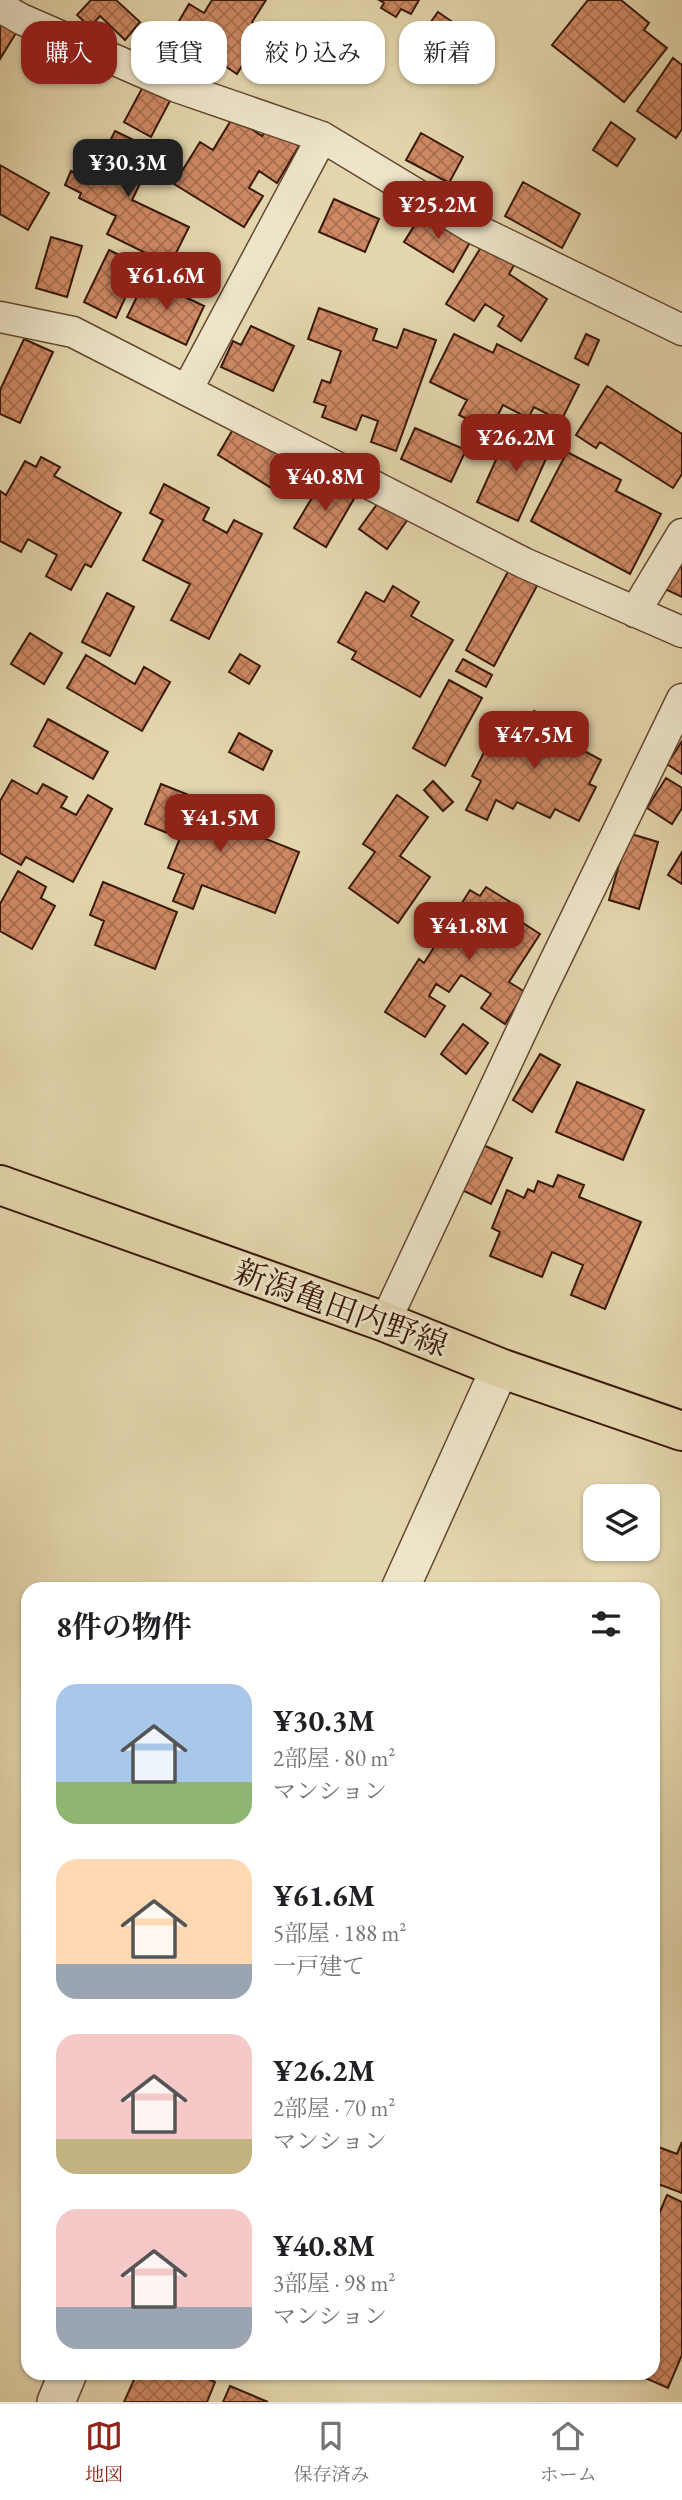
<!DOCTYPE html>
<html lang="ja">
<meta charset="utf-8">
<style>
body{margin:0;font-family:"EB Garamond","Noto Serif JP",serif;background:#f6f6f6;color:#202124;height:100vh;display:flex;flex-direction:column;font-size:26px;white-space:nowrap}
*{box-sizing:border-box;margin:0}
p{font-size:23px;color:#757577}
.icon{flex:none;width:38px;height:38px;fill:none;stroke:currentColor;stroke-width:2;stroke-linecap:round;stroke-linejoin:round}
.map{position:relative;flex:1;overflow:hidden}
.sheet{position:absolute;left:21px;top:1582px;width:639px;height:798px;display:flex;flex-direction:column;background:#fff;border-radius:21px;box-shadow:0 2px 5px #0004}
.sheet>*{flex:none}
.hud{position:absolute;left:21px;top:21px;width:640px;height:63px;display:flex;gap:14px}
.buttons{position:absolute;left:583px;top:1484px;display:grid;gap:14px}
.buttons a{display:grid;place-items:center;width:77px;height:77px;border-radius:14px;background:#fff;box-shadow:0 2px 5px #0004;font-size:35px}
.price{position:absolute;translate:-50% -60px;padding:0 16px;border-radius:14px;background:#8f2418;color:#fff;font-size:23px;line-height:46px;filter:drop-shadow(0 2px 4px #0008)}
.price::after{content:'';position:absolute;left:50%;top:42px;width:21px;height:16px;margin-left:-10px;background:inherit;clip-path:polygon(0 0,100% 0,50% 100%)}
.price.selected{background:#222;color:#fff}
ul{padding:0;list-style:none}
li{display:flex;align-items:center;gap:21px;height:175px;padding:0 35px}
li span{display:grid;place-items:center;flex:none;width:196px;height:140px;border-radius:21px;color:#555}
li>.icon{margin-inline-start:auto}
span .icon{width:84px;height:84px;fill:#fffc;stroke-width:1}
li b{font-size:30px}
h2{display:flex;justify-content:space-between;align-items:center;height:84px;padding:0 35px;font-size:30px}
.chip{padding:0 24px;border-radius:21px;background:#fff;box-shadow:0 2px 5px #0004;font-size:24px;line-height:63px}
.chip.selected{background:#8f2418;color:#fff}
.tabs{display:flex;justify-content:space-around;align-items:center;height:98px;border-top:2px solid #e0e0e0;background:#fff;font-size:19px;color:#757577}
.tabs a{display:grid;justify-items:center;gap:4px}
.tabs .selected{color:#8f2418}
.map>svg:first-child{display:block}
.building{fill:url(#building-cross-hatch);stroke:#391908;stroke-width:2}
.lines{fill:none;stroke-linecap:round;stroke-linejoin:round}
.minor-casing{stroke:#644831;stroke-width:33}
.tertiary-casing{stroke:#644831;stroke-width:40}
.primary-casing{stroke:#391908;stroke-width:42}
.minor{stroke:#ede4c9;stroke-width:30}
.tertiary{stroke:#ede4c9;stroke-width:37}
.primary{stroke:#e3d5ac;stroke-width:38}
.labels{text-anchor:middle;stroke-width:6;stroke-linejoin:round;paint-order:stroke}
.street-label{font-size:32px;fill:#391908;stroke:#ede4c9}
</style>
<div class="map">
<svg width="682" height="2402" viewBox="0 0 682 2402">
<defs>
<pattern id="building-cross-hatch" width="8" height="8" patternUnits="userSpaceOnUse" patternTransform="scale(1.75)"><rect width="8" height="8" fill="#ce8964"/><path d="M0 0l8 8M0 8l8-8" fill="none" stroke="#a86f50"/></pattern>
</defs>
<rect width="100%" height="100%" fill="#e3d5ac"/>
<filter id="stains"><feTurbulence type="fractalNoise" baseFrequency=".00286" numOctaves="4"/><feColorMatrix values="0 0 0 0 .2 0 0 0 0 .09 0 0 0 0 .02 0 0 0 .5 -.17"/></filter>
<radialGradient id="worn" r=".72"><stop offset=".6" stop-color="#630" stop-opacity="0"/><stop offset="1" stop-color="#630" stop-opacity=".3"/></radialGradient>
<path class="building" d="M91,0H116L140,22L125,40L100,16L90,27L77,15Z
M212,0H266L252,22L264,29L237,74L225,66L219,76L182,53L188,43L172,33L189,4L204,13Z
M379,0H419L411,14L401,9L396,17L381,8L384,3Z
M588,0H621L649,23L644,30L667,48L624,102L552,45Z
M438,12L451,21L436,43L423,33Z
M0,17L19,28L0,59Z
M673,58L682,65V129L676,138L637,111Z
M146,81L173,95L151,137L124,122Z
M233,117L262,136L268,127L299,146L277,183L259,171L249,188L263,196L244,227L174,184L200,142L213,150Z
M611,122L635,139L617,166L593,150Z
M115,131L156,151L132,200L189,227L170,265L107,234L116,216L79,198L81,193L65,185L71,171L82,177L92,157L100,161Z
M421,133L463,157L449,183L406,160Z
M0,165L49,193L28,230L0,214Z
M523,182L580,214L562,248L505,216Z
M334,199L379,219L365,252L319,232Z
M424,210L472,239L453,272L404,242Z
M51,237L82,246L67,297L36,288Z
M483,244L514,265L509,274L547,299L521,341L498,326L504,316L485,304L474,321L446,304Z
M109,250L140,265L116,318L84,302Z
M146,278L204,306L186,345L127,317Z
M319,308L377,329L373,340L397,348L404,329L436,340L396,451L371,442L378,421L362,415L356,430L322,417L326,406L314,402L322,380L330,383L341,351L308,339Z
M251,326L294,346L273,391L221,367L233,341L241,345Z
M454,334L493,353L497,344L579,385L561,421L534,407L528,418L503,405L490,431L459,415L467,400L430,382Z
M586,334L599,340L588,365L575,358Z
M24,339L53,352L20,423L0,414V390Z
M607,386L682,434V474L673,488L600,442L596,448L576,435Z
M235,426L290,459L273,489L218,455Z
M523,427L554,441L518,521L477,502L504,442L515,446Z
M415,428L466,450L451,482L401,459Z
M567,452L621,480L616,491L661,514L630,574L531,521Z
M41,457L60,467L54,476L121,513L91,567L85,564L71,590L46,576L57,555L28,539L21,552L0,541V491L6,495L25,461L36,467Z
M323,479L355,497L326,547L294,528Z
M164,484L209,508L203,520L227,533L234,520L262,534L209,639L171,620L190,584L143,560L163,520L150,513Z
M380,500L408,519L387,549L359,529Z
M682,554V597L663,588Z
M510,568L538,584L494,666L466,650Z
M393,586L419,602L411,616L453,640L420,697L352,659L356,652L338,642L366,592L384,602Z
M107,593L134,607L110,656L82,642Z
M30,633L62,653L44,684L11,664Z
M240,654L260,666L249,684L229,672Z
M86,655L135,684L144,667L170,682L142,731L67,688Z
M463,659L492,675L486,687L456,671Z
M449,680L482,698L445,766L413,748Z
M534,711L559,724L553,734L601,760L589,784L596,787L579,821L555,809L550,818L517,802L513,809L496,800L487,820L466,810L481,781L472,776L502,717L525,729Z
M48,719L108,752L93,779L34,746Z
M239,733L272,751L263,770L229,752Z
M682,741V774L667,764Z
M666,778L682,788V808L672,824L647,808Z
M12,780L37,794L43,784L67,797L61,807L76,815L88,795L112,809L73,882L26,857L21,865L0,853V801Z
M433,781L453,802L443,811L424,790Z
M161,784L199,799L195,811L299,852L275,913L202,885L193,909L173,901L184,874L168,868L180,838L145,824Z
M397,795L428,817L400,856L430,877L398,923L349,888L375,852L363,844Z
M628,833L658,842L639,909L609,900Z
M682,852V884L668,875Z
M18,871L46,887L41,898L55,906L32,949L0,931V904Z
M103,882L177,912L155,969L95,945L104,921L90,915Z
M486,887L515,905L509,914L540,934L509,982L525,992L505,1024L481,1008L491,994L461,975L449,992L436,984L429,996L445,1006L425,1037L385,1012L419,959L424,963L470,890L480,896Z
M463,1024L488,1043L466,1074L441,1054Z
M540,1054L560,1065L532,1112L513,1100Z
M577,1082L644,1110L623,1160L556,1132Z
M481,1144L512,1158L491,1204L460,1189Z
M558,1175L584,1185L579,1197L641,1222L605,1309L571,1295L583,1265L552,1252L542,1277L490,1256L500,1232L492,1228L507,1190L524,1198L528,1189L534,1192L538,1181L553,1187Z
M682,2142V2193L653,2182V2145L677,2154Z
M667,2195L682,2202V2355L668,2388L634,2373H653V2228Z
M137,2373H195L215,2382L207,2402H124Z
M230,2386L268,2402H223Z"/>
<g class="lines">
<defs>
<path id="minor" d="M0,7L21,19L177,87L322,137L471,227L682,330
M0,317L73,332L524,563L682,632
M187,390L322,137
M635,612L682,534
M385,1322L538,996L682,699"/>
<path id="tertiary" d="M400,1589L500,1368
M56,2402L68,2373"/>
<path id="primary" d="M0,1185L385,1322L500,1368L682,1431"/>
</defs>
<use href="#minor" class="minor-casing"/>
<use href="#tertiary" class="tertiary-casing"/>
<use href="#primary" class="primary-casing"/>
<use href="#minor" class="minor"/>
<use href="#tertiary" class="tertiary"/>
<use href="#primary" class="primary"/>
</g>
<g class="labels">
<g class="street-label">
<text transform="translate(341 1308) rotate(20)" y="11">新潟亀田内野線</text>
</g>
</g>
<rect width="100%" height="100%" filter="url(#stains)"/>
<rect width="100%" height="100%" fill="url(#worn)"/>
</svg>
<div class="buttons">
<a><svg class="icon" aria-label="layers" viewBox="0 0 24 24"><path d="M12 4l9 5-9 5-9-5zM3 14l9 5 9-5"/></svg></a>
</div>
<b class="price selected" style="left:128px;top:199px">¥30.3M</b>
<b class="price" style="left:438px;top:241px">¥25.2M</b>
<b class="price" style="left:166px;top:312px">¥61.6M</b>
<b class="price" style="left:516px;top:474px">¥26.2M</b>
<b class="price" style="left:325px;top:513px">¥40.8M</b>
<b class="price" style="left:534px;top:771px">¥47.5M</b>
<b class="price" style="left:220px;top:854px">¥41.5M</b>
<b class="price" style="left:469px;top:962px">¥41.8M</b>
<div class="hud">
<a class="chip selected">購入</a>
<a class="chip">賃貸</a>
<a class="chip">絞り込み</a>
<a class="chip">新着</a>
</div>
<section class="sheet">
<h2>8件の物件<svg class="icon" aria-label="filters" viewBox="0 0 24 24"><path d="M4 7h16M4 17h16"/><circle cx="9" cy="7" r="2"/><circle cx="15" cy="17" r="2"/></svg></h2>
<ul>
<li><span style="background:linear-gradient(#a9c7e8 70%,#8fb573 0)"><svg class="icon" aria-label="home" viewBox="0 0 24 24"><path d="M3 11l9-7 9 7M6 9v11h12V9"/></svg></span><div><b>¥30.3M</b><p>2部屋 · 80 m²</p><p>マンション</p></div></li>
<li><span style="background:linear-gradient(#ffd9b3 75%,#9aa5b1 0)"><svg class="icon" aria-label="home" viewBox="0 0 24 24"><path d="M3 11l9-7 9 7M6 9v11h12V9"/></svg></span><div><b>¥61.6M</b><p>5部屋 · 188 m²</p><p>一戸建て</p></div></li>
<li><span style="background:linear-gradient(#f6c9c9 75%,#c2b280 0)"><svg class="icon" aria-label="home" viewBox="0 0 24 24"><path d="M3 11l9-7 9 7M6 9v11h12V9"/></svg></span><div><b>¥26.2M</b><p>2部屋 · 70 m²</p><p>マンション</p></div></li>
<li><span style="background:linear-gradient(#f6c9c9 70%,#9aa5b1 0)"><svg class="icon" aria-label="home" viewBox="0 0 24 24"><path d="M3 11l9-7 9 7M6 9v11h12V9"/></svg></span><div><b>¥40.8M</b><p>3部屋 · 98 m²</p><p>マンション</p></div></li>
</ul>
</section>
</div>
<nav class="tabs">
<a class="selected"><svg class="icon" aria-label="map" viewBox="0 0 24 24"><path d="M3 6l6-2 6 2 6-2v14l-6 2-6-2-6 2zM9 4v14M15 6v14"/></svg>地図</a>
<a><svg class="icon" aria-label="saved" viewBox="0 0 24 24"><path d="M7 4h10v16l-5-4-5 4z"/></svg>保存済み</a>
<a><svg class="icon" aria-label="home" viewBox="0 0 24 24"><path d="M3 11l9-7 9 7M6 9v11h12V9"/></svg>ホーム</a>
</nav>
